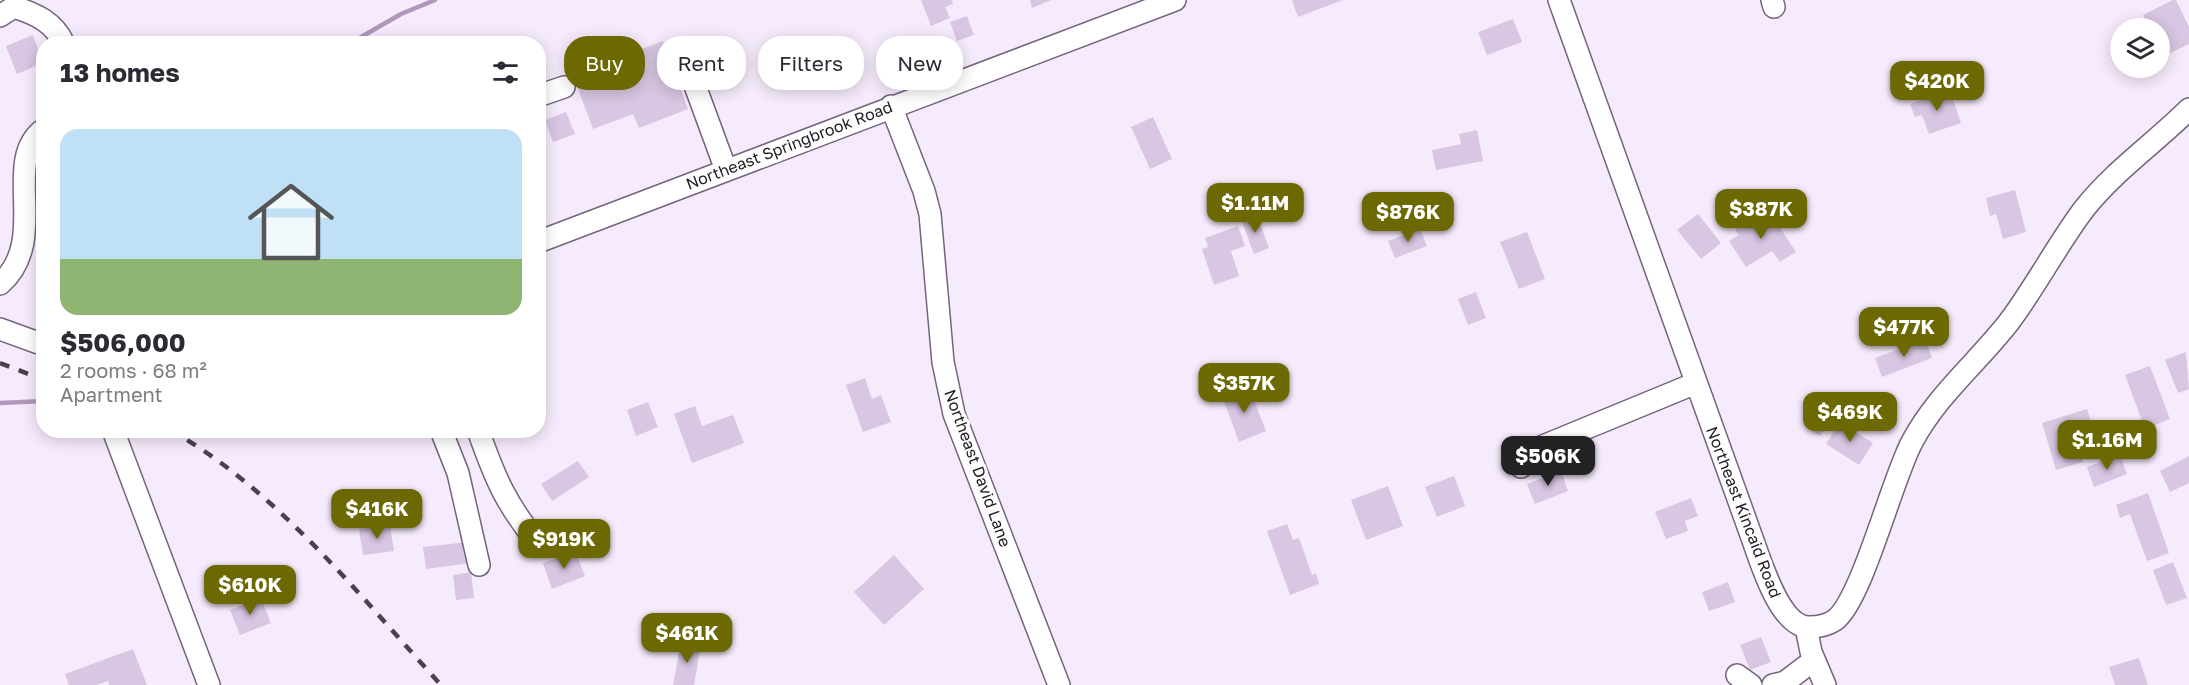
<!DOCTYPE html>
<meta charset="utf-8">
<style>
body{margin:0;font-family:"Golos Text",sans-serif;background:#f2f2f3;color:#2b2b33;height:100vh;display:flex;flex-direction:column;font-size:22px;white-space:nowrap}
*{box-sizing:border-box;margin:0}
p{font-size:20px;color:#7c7c81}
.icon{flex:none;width:33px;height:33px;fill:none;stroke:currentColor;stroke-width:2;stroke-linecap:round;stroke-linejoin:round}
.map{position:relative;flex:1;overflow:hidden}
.panel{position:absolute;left:36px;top:36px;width:510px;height:402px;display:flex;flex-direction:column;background:#fff;border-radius:24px;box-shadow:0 3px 15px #0003}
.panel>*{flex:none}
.hud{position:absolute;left:564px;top:36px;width:570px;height:54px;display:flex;gap:12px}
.buttons{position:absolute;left:2110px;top:18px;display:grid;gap:12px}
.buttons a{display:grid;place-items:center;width:60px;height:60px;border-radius:50%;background:#fff;box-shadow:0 3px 15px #0003;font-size:30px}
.price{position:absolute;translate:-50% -51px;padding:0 14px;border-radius:12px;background:#6c6802;color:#fff;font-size:20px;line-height:39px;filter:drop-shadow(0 2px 3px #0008)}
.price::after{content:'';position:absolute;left:50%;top:36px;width:18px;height:14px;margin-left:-9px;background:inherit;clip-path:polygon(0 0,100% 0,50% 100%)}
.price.current{background:#222;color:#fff}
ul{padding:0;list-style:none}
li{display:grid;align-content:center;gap:12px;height:318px;padding:0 24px}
li span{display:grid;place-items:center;height:186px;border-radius:18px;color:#555}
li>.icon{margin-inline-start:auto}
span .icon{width:108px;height:108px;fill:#fffc;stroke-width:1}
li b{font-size:26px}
h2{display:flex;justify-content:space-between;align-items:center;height:72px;padding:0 24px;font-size:26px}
.chip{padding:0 21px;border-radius:24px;background:#fff;box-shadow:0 3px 15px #0003;font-size:21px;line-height:54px}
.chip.current{background:#6c6802;color:#fff}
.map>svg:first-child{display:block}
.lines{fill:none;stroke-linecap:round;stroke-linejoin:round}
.stream{stroke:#b098bd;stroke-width:4.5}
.building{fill:#d8c6e2}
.minor-casing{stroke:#75647e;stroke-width:24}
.minor{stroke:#fff;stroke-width:21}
.rail{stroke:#49414c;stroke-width:4.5;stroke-dasharray:10 10;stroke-linecap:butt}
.labels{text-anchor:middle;stroke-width:6;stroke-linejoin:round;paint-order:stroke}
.street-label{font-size:16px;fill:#201923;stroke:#fdfdfd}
</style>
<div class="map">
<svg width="2189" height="685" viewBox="0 0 2189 685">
<rect width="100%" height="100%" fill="#f6ebfc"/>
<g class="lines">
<path class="stream" d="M349,44L401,14L435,0
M0,403L44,401"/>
</g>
<path class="building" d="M921,0H952L953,4L945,7L950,18L931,26Z
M1030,0H1051L1032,8Z
M1292,0H1343L1298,17Z
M2173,0H2176L2189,27V44L2160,58V28H2150L2143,15Z
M967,16L974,35L957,41L950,22Z
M1513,19L1522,42L1487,55L1478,32Z
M33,35L43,63L17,74L6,46Z
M663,41L688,109L639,128L633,114L593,129L573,75Z
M1973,71L1977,80L1959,87L1955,78Z
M1950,91L1961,123L1929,134L1922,115L1915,117L1910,104Z
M566,112L575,134L553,142L545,120Z
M1153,117L1172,159L1150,169L1131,127Z
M1477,130L1483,161L1436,170L1432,150L1461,144L1459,134Z
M2015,190L2026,232L2003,239L1996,214L1990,216L1986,198Z
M1415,195L1422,213L1403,220L1396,202Z
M1767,208L1796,252L1780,262L1772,251L1746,267L1729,241L1739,235L1735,230Z
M1256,213L1269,248L1254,254L1241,219Z
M1698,214L1721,243L1701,259L1677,230Z
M1238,226L1245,246L1231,251L1239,276L1214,285L1202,249L1208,247L1205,238Z
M1420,229L1427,246L1395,258L1388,241Z
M1527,232L1545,279L1519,289L1500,242Z
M1476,292L1486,318L1468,325L1458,299Z
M1925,339L1932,358L1882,377L1875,358Z
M2186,352L2189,389L2178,393L2165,360Z
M2150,366L2170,419L2145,429L2125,375Z
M865,378L872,399L881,395L891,422L863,432L846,385Z
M1248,385L1266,431L1239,442L1222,396Z
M648,402L658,427L636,436L627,410Z
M695,406L702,426L733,415L744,443L692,463L674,414Z
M2087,409L2094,431L2075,436L2083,462L2056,470L2042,423Z
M1815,414L1828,422L1820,436L1807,428Z
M1840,422L1873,443L1859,465L1826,444Z
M2120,455L2127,474L2094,487L2087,467Z
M2189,456V483L2170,492L2160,471Z
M578,461L589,477L552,501L541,484Z
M1561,471L1568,491L1535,504L1527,484Z
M1454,476L1465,506L1437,517L1425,487Z
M1388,486L1403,526L1366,540L1351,500Z
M2148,493L2169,553L2147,561L2130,514L2120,518L2116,505Z
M1691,498L1698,516L1685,521L1688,531L1666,539L1655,512Z
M1287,524L1293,540L1299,538L1312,575L1316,574L1319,584L1290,595L1267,531Z
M390,525L394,551L363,555L359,529Z
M468,542L471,563L426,569L423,547Z
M575,551L585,576L552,589L543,563Z
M894,555L924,589L884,625L854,592Z
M2173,562L2187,598L2166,605L2153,570Z
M471,572L474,598L456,600L453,575Z
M1728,582L1735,602L1709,611L1702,592Z
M261,598L271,623L240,635L230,610Z
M1761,637L1771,662L1750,670L1740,645Z
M681,641L701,645L694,685H673Z
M133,649L147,685H109L108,681L97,685H69L65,674Z
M2139,658L2148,685H2115L2109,667Z"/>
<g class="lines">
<defs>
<path id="minor" d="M1559,0L1751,535C1760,559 1779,627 1809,627C1817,627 1828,625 1835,620C1862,600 1892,479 1912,442C1937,395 1977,363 2009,322C2036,286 2057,245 2084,209C2115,170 2155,143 2189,109
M1772,0L1774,7
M0,16L14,7C36,14 54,22 64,44
M683,53L726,170
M538,96L564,87
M891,106L924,191L930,214L943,362L954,414L1059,685
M538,242L1175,0
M0,284C51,240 0,161 44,129
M0,329L44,345
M113,430L209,685
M441,430L458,473L479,565
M478,430C496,481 506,504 540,546
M1521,467L1543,446L1696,383
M1806,627L1811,652L1825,685
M1737,675L1751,685
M1773,685L1785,682L1814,660"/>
</defs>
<use href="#minor" class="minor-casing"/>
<use href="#minor" class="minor"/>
<path class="rail" d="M0,363L44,380
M170,430C276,489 360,596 441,685"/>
</g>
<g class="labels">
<g class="street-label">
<text transform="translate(789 145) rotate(-21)" y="6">Northeast Springbrook Road</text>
<text transform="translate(978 468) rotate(70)" y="6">Northeast David Lane</text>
<text transform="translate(1744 512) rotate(69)" y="6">Northeast Kincaid Road</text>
</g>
</g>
</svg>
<div class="buttons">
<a><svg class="icon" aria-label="layers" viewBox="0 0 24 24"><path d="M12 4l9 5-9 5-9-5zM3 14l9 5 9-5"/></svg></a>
</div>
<b class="price" style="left:1937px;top:112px">$420K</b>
<b class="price" style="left:1255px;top:234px">$1.11M</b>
<b class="price" style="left:1761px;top:240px">$387K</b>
<b class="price" style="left:1408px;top:243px">$876K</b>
<b class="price" style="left:1904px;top:358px">$477K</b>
<b class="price" style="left:1244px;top:414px">$357K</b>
<b class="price" style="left:1850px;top:443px">$469K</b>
<b class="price" style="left:2107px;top:471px">$1.16M</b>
<b class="price current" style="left:1548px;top:487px">$506K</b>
<b class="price" style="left:377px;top:540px">$416K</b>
<b class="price" style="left:564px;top:570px">$919K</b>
<b class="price" style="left:250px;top:616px">$610K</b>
<b class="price" style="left:687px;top:664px">$461K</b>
<div class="hud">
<a class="chip current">Buy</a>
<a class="chip">Rent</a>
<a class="chip">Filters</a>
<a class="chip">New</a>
</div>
<section class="panel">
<h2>13 homes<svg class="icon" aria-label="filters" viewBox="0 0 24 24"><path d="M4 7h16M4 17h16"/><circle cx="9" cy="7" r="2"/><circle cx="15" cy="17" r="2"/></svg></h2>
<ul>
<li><span style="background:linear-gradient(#bfe0f5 70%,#8fb573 0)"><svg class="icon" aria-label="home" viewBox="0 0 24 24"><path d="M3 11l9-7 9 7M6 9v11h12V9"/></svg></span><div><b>$506,000</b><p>2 rooms · 68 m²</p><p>Apartment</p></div></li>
</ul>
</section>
</div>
